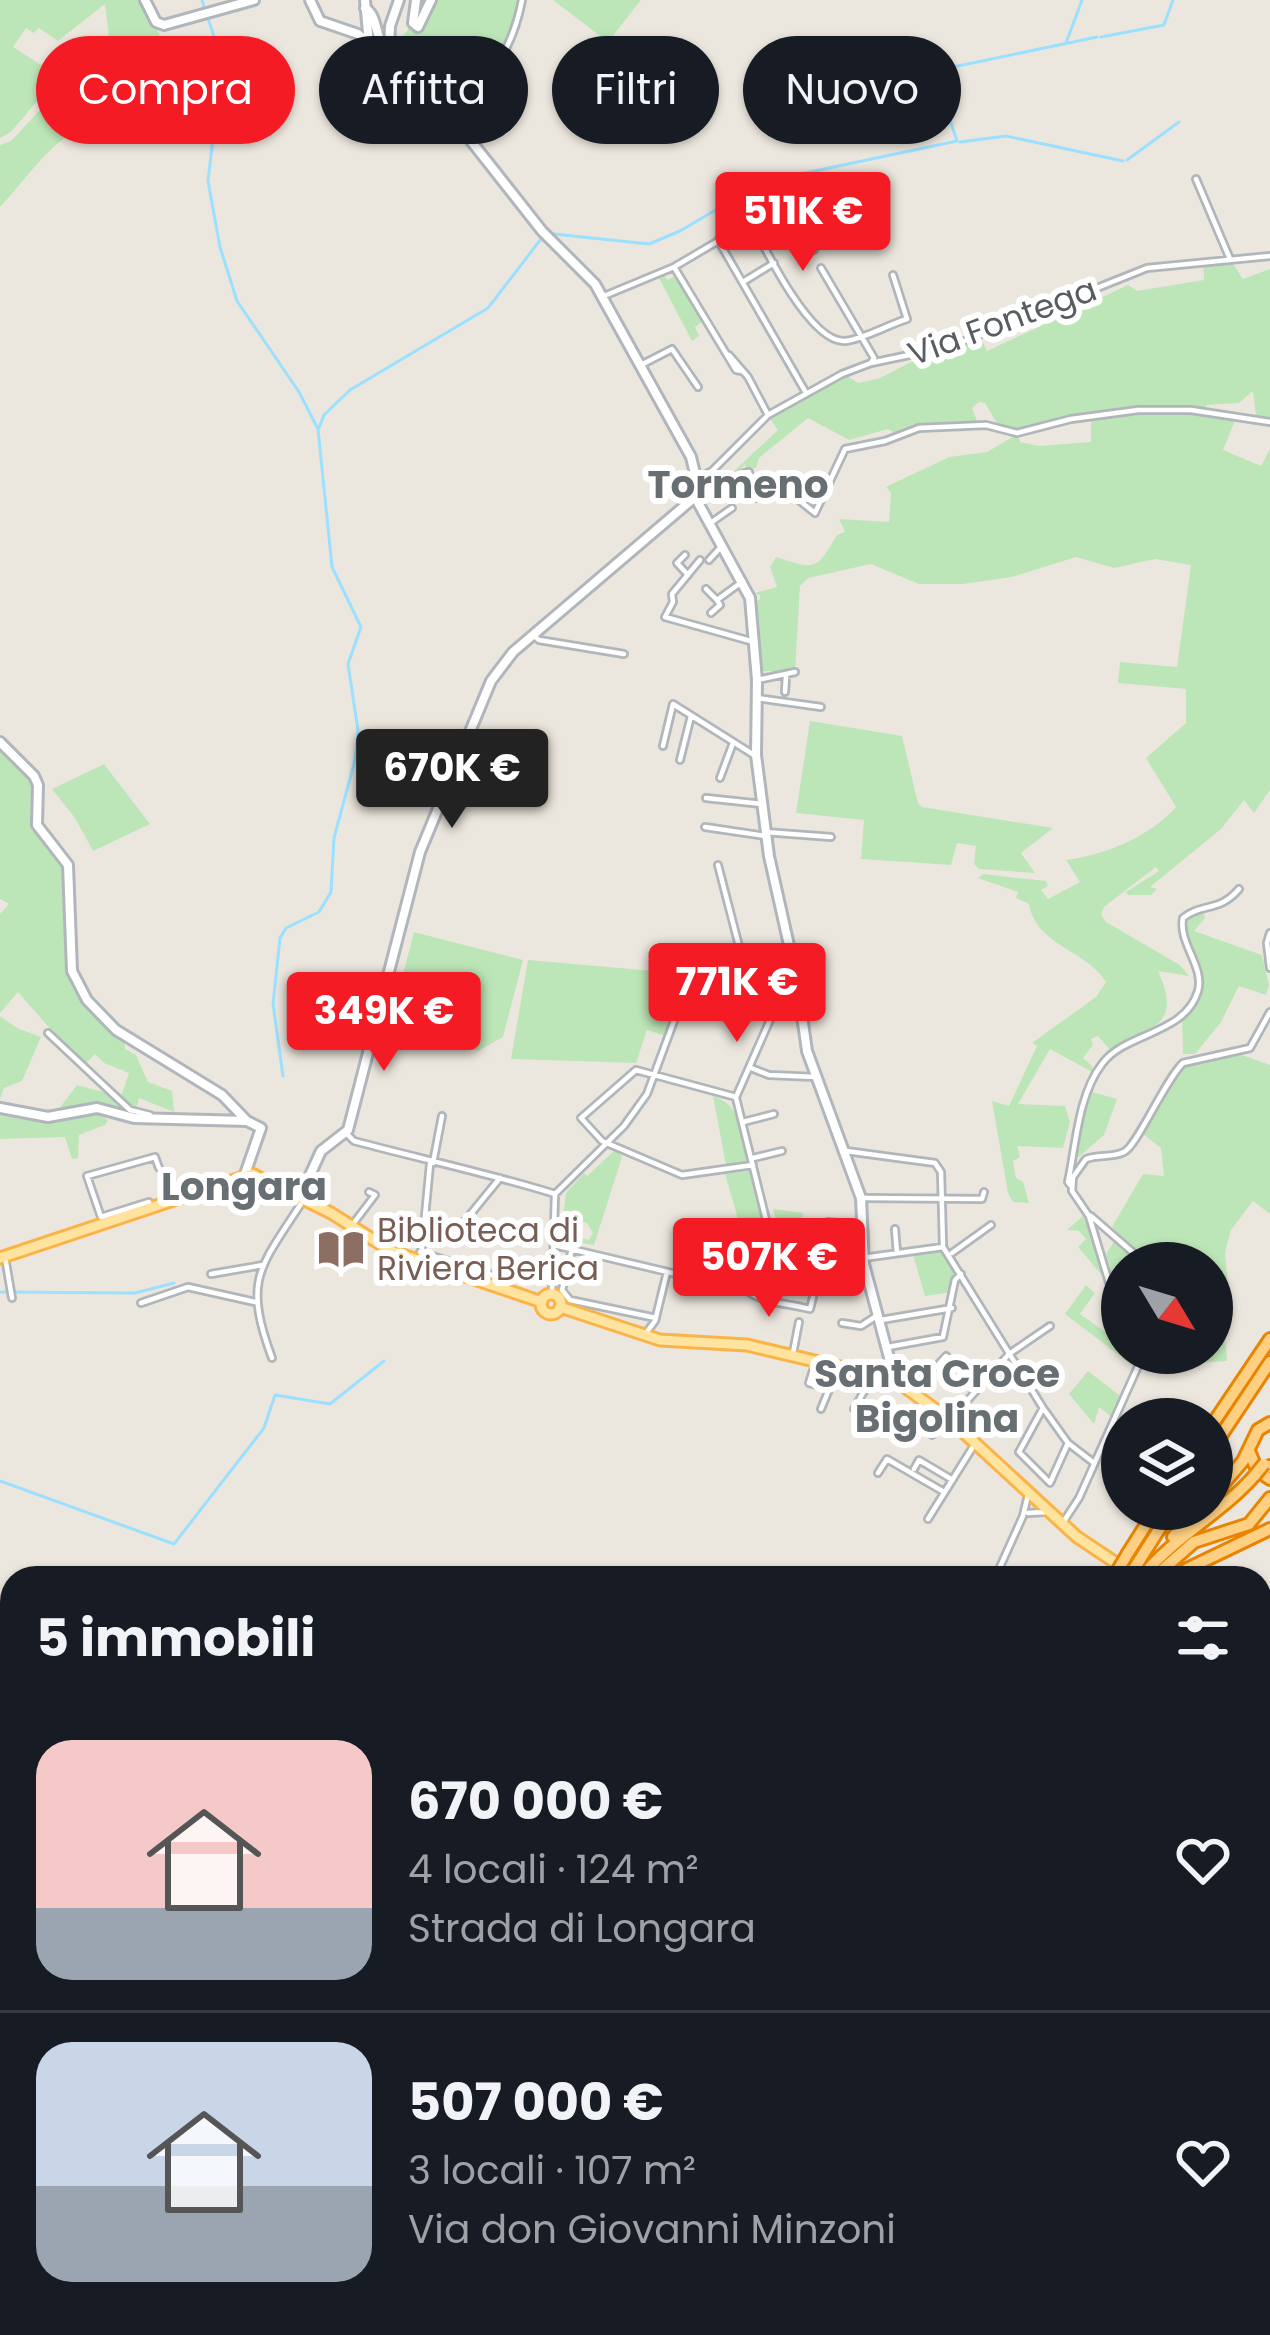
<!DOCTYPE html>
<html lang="it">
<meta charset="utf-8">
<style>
body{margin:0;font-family:Poppins,sans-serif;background:#242831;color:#f1f3f6;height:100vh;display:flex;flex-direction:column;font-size:45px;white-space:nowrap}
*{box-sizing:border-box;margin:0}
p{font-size:39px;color:#9ea1a6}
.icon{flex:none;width:66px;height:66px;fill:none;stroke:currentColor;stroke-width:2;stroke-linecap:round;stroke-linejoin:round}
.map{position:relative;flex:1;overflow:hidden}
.side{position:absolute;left:0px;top:1566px;width:1272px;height:771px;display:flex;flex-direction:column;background:#171b24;border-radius:36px 36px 0 0;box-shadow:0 3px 9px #0004}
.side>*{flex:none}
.hud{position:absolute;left:36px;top:36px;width:1200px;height:108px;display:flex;gap:24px}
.needle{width:78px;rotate:128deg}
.fabs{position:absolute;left:1101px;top:1242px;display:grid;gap:24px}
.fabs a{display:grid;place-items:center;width:132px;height:132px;border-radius:50%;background:#171b24;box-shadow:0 3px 9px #0004;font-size:60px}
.price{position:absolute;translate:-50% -102px;padding:0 27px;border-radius:12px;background:#f51b25;color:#fff;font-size:39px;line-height:78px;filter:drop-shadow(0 3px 6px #0008)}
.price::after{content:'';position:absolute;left:50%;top:72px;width:36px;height:27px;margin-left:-18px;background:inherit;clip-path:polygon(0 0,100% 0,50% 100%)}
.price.on{background:#222;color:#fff}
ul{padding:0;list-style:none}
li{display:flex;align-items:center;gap:36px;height:300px;padding:0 36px}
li+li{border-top:3px solid #363941}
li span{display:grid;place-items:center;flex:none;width:336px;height:240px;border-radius:36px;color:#555}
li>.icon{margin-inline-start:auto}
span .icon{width:144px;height:144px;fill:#fffc;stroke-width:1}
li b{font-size:51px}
h2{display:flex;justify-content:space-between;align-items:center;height:144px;padding:0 36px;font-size:51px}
.tag{padding:0 42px;border-radius:54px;background:#171b24;box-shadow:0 3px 9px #0004;font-size:42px;line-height:108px}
.tag.on{background:#f51b25;color:#fff}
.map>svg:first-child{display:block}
.green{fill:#bde6b8}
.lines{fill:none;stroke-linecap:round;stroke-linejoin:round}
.stream{stroke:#9be0ff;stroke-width:3}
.street-casing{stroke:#b1b6bb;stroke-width:10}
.secondary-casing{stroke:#b0b6bb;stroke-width:14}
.primary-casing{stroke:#fbb348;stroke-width:15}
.highway-casing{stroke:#ea8400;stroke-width:16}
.street{stroke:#fff;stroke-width:4.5}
.secondary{stroke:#fff;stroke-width:8}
.primary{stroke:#ffe4a0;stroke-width:9}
.highway{stroke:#ffd082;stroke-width:10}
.highway-bridge-casing{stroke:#ea8400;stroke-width:16;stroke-linecap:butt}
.highway-bridge{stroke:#ffd082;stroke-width:10}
.labels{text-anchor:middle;stroke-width:12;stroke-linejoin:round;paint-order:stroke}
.street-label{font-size:33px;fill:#575d61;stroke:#fff}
.education-label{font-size:33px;fill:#785e54;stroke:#fff;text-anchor:start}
.quarter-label{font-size:39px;font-weight:bold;fill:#686f73;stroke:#fff}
</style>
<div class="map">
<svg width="1270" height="2335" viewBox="0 0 1270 2335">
<rect width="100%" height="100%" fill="#ece7de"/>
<path class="green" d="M0,0H143L159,34L168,74L114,76L105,4L58,41L39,28L34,33L26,28L13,47L46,68L50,65L44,93L11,132L0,138Z
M416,0H522C511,49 477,118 418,88C407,83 397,71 394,59C391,43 411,31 414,19C416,13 416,6 416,0Z
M553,0H641L608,42Z
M123,81L166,84C144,117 97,115 66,137C41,155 21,185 0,207V145L11,141L53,96Z
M1231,261L1243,279L1270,269V419L1256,417L1253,391L1239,403L1207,405L1203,409H1128L1080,415L1016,430L998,425L985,403L979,402L972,408L977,421L925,424L896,434L888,429L849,440L808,418L759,458L756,468L746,469L745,464L738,472L732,473L778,430L770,419L817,389L847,376L858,383L880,378L915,360L972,341L982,340L987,351L1128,285L1137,291L1204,280L1203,263Z
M678,274L705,320L695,327L699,336L692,341L659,278L663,275L668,280Z
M1148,411H1190L1236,418L1223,450L1261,466L1270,449V790L1254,813L1244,800L1221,829L1150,887L1157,889L1151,895H1128L1126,892L1159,871L1156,867L1104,907L1101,914L1106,922L1180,965L1189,976L1158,971C1184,1028 1149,1026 1110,1050L1098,1036L1091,1039L1093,1045L1083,1058L1092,1066L1094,1073L1050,1049L1018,1104L1065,1106L1070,1122L1063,1148L1017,1146L1020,1157L1013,1161L1016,1178L1023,1182L1029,1203L1013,1202L1008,1193L992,1101L1009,1106L1037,1046L1032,1043L1096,997L1106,982C1086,949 1036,946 1029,904L1016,898L1018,892L978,878L983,874L1046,881L1048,886L1041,890L1048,899L1080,882L1066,860C1105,855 1149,837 1176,807L1146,758L1186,723V689L1118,683L1120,662L1177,667L1191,565L1155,559L1114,568L1076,557L1012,577L963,584H919L871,564L808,578L800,586L795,672L762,671L756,601L760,600V595L754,593L777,587L770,567L776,557C816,570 816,571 837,535L845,532L839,519L889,522L891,493L886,487L949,457L987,452L1018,434L1020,442L1039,446L1091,442V418Z
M810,721L902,736L918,803L922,807L1053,828L1021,853L1035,873L979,869L974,864L976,846L957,843L951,865L861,859L864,820L796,813Z
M0,745L35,777V820L65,864L69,951L81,992L124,1036L125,1049L136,1055L148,1082L172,1091L174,1112L139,1098L135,1115L88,1106L55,1114L77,1085L103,1092L118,1105L129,1073L104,1063L95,1054L83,1066L18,992L0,1013V914L9,904L0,899Z
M104,764L150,824L93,851L75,818L52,789Z
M1203,910L1205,918L1194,931L1262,955L1269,985L1266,995L1239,986L1221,1022L1195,1054H1183L1182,1014L1198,990L1182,934L1183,918Z
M414,932L523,960L503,1037L478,1051L389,1029Z
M528,960L688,974L669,1037L647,1030L636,1063L511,1059Z
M0,1016L17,1028L41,1037L22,1081L4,1088L0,1099Z
M1242,1055L1270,1065V1214L1253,1201L1231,1230L1225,1253L1228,1284L1223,1312L1227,1361L1191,1363L1165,1353H1212V1263H1165L1148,1252L1144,1256L1147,1263L1112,1227L1143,1174L1164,1176L1161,1148L1143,1134L1153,1110L1184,1065Z
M1088,1091L1117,1099L1104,1135L1073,1162Z
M713,1096C742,1105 742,1134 748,1161L726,1165Z
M0,1112L49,1121L93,1112L108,1120L105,1125L79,1135L78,1158L72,1159L65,1137L0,1139Z
M616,1149L622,1157L594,1245L563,1240L562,1227L572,1230L571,1236L589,1240L593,1233L587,1223L580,1221L572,1227L562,1224L566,1193L584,1173L587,1176Z
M751,1171L768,1235L764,1243L747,1250L725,1174Z
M773,1209L803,1213L798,1249L784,1247Z
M1083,1216L1097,1244L1105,1279L1078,1247L1086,1239L1079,1231L1067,1230Z
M1115,1240L1143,1263H1122V1304L1106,1254Z
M940,1249L954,1270L952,1292L925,1296L913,1255Z
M1086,1285L1095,1293L1080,1314L1122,1344V1353H1133L1142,1359L1137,1369L1065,1314Z
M1088,1371L1124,1399L1114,1419L1099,1407L1094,1424L1069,1394Z"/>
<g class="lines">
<path class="stream" d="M202,0L222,61L208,181L220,247L237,301L299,392L318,429L332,567L361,627L348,664L358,730L355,760L334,838L331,892L319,912L286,928L280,938L273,1004L283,1076
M1101,37L1164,25L1173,0
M1066,43L1082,0
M960,142L1006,136L1123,161
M1127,160L1179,122
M758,183L957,141L934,71L1097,37
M554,234L649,244L680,231L731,201
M319,428L324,415L350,390L488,308L541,239
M0,1292L135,1293L174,1283
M0,1481L174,1544L264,1428L275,1395L330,1404L384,1361"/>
<defs>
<path id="street" d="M436,104C446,95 459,97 471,90C500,72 516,32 522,0
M1196,179L1230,259
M733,181L739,198C755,228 806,342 844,341C859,341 890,324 907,319L893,275
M718,240L805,391
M674,267L736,370L742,371
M821,268L874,358L871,363
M743,282L774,263
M604,296L674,267L786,201L814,250
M729,355L748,377L768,415
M641,365L672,349L698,387
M697,479L712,471L768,415L842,374L871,363L952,346L1147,268L1270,256
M696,495C714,494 729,475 749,472L751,497L756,498L762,486L774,480L815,513L845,449L885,441L919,428L986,425L1017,433L1071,419L1138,410H1191L1270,422
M712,522L732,508
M685,555L677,563L688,575
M700,560L672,594L673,602L665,617L754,642
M709,560L721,547
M706,589L717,600
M711,613L720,605L717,600L743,581
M533,635L539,640L624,654
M757,680L795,672
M785,692L786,676
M757,698L821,707
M663,746L673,704L754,755
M680,760L691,716
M720,778L733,743
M706,798L762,804
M705,827L766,836
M765,832L831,837
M718,865L740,950
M1270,933L1267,943L1270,968
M48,1033L130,1110L150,1115
M751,1068L769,1075L816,1077
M736,1098L775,1256
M743,1122L774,1114
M346,1133L354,1141C421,1159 488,1173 555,1194L552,1294
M846,1151L935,1163L941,1172L943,1245
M753,1158L782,1151
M433,1163L442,1116
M753,1165L682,1175L602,1141L581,1118L636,1070L736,1097L781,995L777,951
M1072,1187L1068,1182C1076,1145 1078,1095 1102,1064C1125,1032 1185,1035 1198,991C1205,967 1178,943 1183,918C1201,903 1220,912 1239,889
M555,1194L624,1126L647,1094L701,948L767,952L791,948
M864,1198L982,1199L984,1192
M149,1202L101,1217L87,1176L155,1157L159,1168
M1091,1216L1145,1263
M422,1221L460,1227L500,1178
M828,1222L864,1226
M407,1223L422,1226
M353,1224L375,1195L369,1192
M895,1229L897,1253
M554,1245L689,1277L756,1253L863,1270
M572,1249L562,1290L570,1300L656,1318
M420,1252L501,1278
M952,1253L991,1225
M5,1257L12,1298
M421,1258L430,1164
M863,1258L943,1247L1043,1408L1068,1443L1094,1463
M725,1265C749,1305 768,1299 810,1309L813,1297
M211,1274L263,1265
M141,1303L188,1287L255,1302
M1122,1309L1111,1289L1089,1216L1072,1191L1073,1177L1086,1159C1098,1154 1112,1158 1124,1152C1137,1146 1165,1080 1183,1063L1250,1048L1270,1012
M881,1320L952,1308
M842,1323L861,1326L878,1315
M646,1333L655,1321L667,1272
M888,1347L943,1337L955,1280L961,1274
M793,1353L799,1322
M272,1358C242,1277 261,1267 304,1199
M816,1361L809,1383L816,1385
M914,1391L946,1356L951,1360
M857,1404L882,1419
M1043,1408L1019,1452L1050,1483L1068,1443
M821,1409L837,1370
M854,1409L872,1377
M950,1420L1009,1354L1050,1326
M907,1427L923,1402
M932,1435L947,1417
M914,1469L919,1460L951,1479
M878,1473L887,1459L944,1492
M1028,1513L1046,1512
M928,1519L976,1442
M1062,1524L1079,1498L1144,1353
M995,1578L1023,1516L1028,1495
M1260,2010L1270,2015
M1260,2063L1270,2045"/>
<path id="secondary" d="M145,0L156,22L164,25L254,0
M310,0L320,21L358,34L368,42
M365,0L369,44L382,65L401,88L449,113L542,231L595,284L691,457L698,486L695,497
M416,0L413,23L418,27L431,0
M365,8C380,17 373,42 389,50L390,26L399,0
M695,497L750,598L757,680L756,755L769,856L797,981L807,1051L861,1198L864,1264L895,1380
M0,742L34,776L38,785L37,825L68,865L72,971L87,1000L116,1030L222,1095L247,1121L261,1128L245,1174
M0,1108L48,1117L97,1108L134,1118L247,1121
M300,1197L321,1151L348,1130L420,852L491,681L513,652L695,497
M0,2018L12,2027
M381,2325L390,2335"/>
<path id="primary" d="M0,1258L252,1174L331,1213L391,1251L542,1302
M541 1304a10 10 0 1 1 20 0a10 10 0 1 1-20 0Z
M560,1307L660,1340L747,1345L895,1380L950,1420L1077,1537L1125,1569
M1173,1578L1187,1569L1201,1578
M1260,1630L1270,1634"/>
<path id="highway" d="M1212,1425L1270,1339
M1212,1449L1270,1362
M1249,1451L1257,1470L1270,1479
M1269,1467L1270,1466
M1212,1497L1243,1461L1258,1430L1270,1423
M1173,1537L1200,1509
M1128,1553L1156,1509
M1139,1561L1172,1509
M1187,1569L1270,1529
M1141,1578C1173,1537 1221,1514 1255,1475
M1153,1578L1194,1542L1249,1524L1270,1498
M618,2335L629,2325
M638,2335L648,2325
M657,2335L667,2325
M668,2335L677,2325"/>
</defs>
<use href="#street" class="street-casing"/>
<use href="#secondary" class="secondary-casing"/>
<use href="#primary" class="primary-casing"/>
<use href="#highway" class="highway-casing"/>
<use href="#street" class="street"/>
<use href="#secondary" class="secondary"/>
<use href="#primary" class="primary"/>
<use href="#highway" class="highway"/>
<defs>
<path id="highway-bridge" d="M1255,1475L1264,1464
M1115,1575L1128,1553
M1128,1578L1139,1561"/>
</defs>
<use href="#highway-bridge" class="highway-bridge-casing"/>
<use href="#highway-bridge" class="highway-bridge"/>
</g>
<defs>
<symbol id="library-bare" viewBox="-9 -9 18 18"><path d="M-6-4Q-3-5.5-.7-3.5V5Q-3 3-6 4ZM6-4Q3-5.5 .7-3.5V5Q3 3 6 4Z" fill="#8d6e63" stroke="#fff" stroke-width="2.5" paint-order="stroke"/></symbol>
</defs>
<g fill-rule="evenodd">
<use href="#library-bare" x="308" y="1216" width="66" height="66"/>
</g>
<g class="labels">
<g class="street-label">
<text transform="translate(1002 321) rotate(-20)" y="12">Via Fontega</text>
</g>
<g class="education-label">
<text x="377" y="1242">Biblioteca di<tspan x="377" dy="38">Riviera Berica</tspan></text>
</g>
<g class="quarter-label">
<text x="738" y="498">Tormeno</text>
<text x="244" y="1200">Longara</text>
<text x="937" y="1387">Santa Croce<tspan x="937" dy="45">Bigolina</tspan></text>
</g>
</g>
</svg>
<div class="fabs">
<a><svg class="needle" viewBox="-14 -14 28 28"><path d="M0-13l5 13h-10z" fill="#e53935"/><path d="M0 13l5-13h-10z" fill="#9ea1a6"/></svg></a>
<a><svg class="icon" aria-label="layers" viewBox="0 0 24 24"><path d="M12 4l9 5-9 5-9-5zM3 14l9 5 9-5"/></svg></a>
</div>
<b class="price" style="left:803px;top:274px">511K €</b>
<b class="price on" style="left:452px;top:831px">670K €</b>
<b class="price" style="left:737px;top:1045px">771K €</b>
<b class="price" style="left:384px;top:1074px">349K €</b>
<b class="price" style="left:769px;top:1320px">507K €</b>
<div class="hud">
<a class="tag on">Compra</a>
<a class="tag">Affitta</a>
<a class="tag">Filtri</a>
<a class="tag">Nuovo</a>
</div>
<section class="side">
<h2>5 immobili<svg class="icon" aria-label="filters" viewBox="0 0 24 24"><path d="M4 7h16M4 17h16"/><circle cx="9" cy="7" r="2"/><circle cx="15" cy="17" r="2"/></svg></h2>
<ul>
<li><span style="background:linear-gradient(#f6c9c9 70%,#9aa5b1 0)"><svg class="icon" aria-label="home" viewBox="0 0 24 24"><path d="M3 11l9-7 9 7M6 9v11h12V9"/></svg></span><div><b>670 000 €</b><p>4 locali · 124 m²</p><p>Strada di Longara</p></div><svg class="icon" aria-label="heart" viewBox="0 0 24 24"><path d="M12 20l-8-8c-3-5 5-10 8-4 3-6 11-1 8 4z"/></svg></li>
<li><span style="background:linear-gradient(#c9d6e8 60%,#9aa5b1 0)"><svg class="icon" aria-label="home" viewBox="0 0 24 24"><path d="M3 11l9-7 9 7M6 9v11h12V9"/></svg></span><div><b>507 000 €</b><p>3 locali · 107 m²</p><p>Via don Giovanni Minzoni</p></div><svg class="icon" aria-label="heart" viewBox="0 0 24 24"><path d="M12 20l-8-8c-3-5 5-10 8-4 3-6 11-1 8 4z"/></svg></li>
</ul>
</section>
</div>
